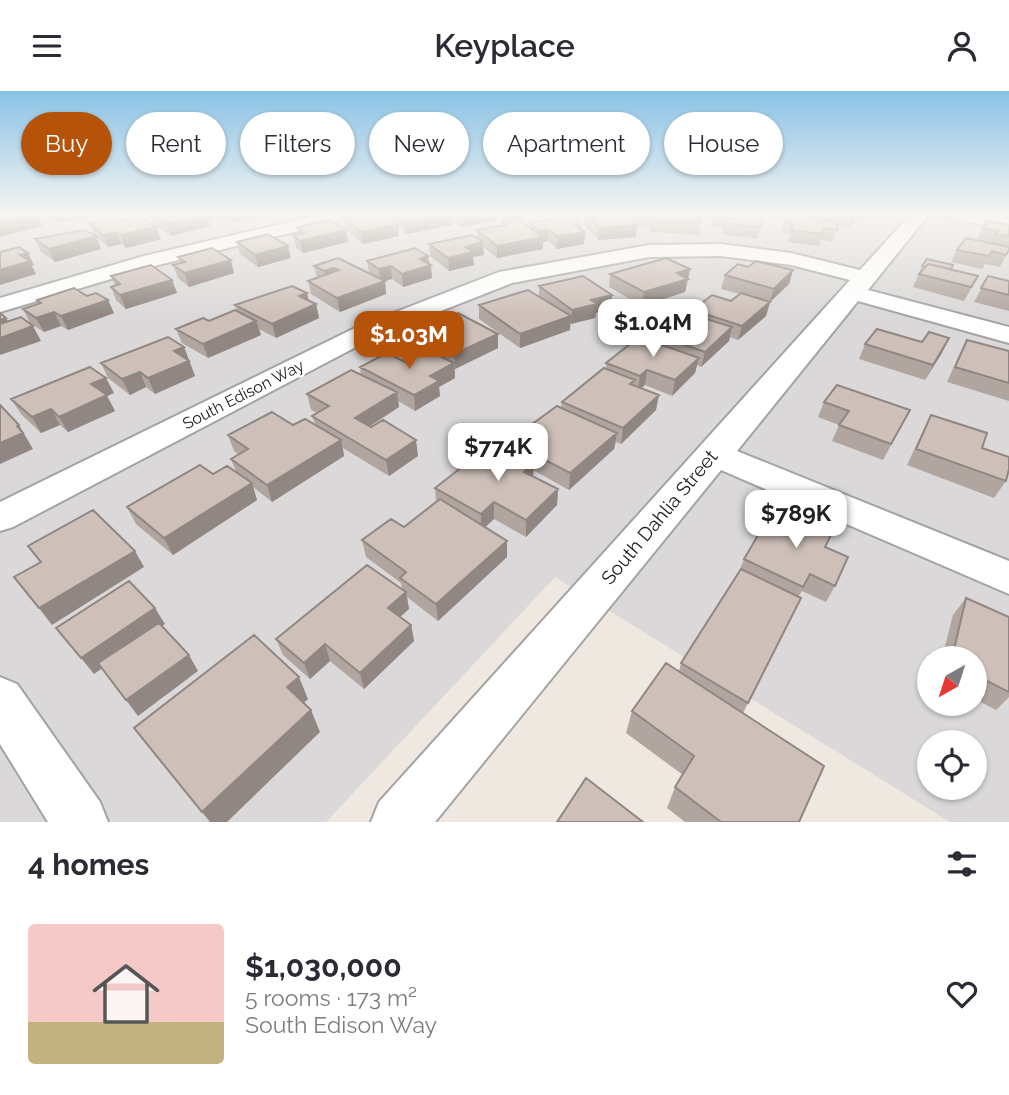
<!DOCTYPE html>
<meta charset="utf-8">
<style>
body{margin:0;font-family:Raleway,sans-serif;background:#f7f7f7;color:#2b2b33;height:100vh;display:flex;flex-direction:column;font-size:26px;white-space:nowrap}
*{box-sizing:border-box;margin:0}
p{font-size:23px;color:#7c7c81}
.icon{flex:none;width:38px;height:38px;fill:none;stroke:currentColor;stroke-width:2;stroke-linecap:round;stroke-linejoin:round}
.map{position:relative;height:731px;overflow:hidden}
.side{display:flex;flex-direction:column;background:#fff;flex:1}
.side>*{flex:none}
.banner{position:absolute;left:21px;top:21px;width:968px;height:63px;display:flex;gap:14px}
.needle{width:46px;rotate:219deg}
.buttons{position:absolute;left:917px;top:555px;display:grid;gap:14px}
.buttons a{display:grid;place-items:center;width:70px;height:70px;border-radius:50%;background:#fff;box-shadow:0 2px 5px #0004;font-size:35px}
.price{position:absolute;translate:-50% -60px;padding:0 16px;border-radius:14px;background:#fff;color:#222;font-size:23px;line-height:46px;filter:drop-shadow(0 2px 4px #0008)}
.price::after{content:'';position:absolute;left:50%;top:42px;width:21px;height:16px;margin-left:-10px;background:inherit;clip-path:polygon(0 0,100% 0,50% 100%)}
.price.current{background:#b45309;color:#fff}
ul{padding:0;list-style:none}
li{display:flex;align-items:center;gap:21px;height:175px;padding:0 28px}
li+li{border-top:2px solid #e1e1e2}
li span{display:grid;place-items:center;flex:none;width:196px;height:140px;border-radius:7px;color:#555}
li>.icon{margin-inline-start:auto}
span .icon{width:84px;height:84px;fill:#fffc;stroke-width:1}
li b{font-size:30px}
h2{display:flex;justify-content:space-between;align-items:center;height:84px;padding:0 28px;font-size:30px}
.chip{padding:0 24px;border-radius:32px;background:#fff;box-shadow:0 2px 5px #0004;font-size:24px;line-height:63px}
.chip.current{background:#b45309;color:#fff}
header{display:flex;justify-content:space-between;align-items:center;height:91px;padding:0 28px;background:#fff;font-size:32px;font-weight:600}
.map>svg:first-child{display:block}
.residential{fill:#dad8d8;fill-rule:evenodd}
.lines{fill:none;stroke-linecap:round;stroke-linejoin:round}
.minor-casing{stroke:#a3a3a3;stroke-width:4}
.minor{fill:#fff;fill-rule:evenodd}
.wall{fill:#b1a59f}
.shaded-wall{fill:#908682}
.building{fill:#cec0b9;stroke:#908682;stroke-width:2}
.labels{text-anchor:middle;stroke-width:5;stroke-linejoin:round;paint-order:stroke}
.far-street-label{font-size:16px;fill:#1c1c1c;stroke:#fff}
.street-label{font-size:19px;fill:#1c1c1c;stroke:#fff}
</style>
<header><svg class="icon" aria-label="menu" viewBox="0 0 24 24"><path d="M4 6h16M4 12h16M4 18h16"/></svg>Keyplace<svg class="icon" aria-label="person" viewBox="0 0 24 24"><circle cx="12" cy="8" r="4"/><path d="M4 21q1-7 8-7t8 7"/></svg></header>
<div class="map">
<svg width="1009" height="731" viewBox="0 0 1009 731">
<rect width="100%" height="100%" fill="#eee8e0"/>
<path class="residential" d="M0,123H1009V731H950L555,486L326,731H0ZM929,567H975V612H929ZM929,651H975V696H929Z"/>
<g class="lines">
<defs>
<path id="minor" d="M323,123H354L351,127L158,174L0,221V207L144,165Z
M911,123H929L868,199L1009,236V252L858,210L737,360L1009,470V503L721,379L435,731H371L379,711L850,189L791,174L721,165L649,166L512,192L375,246L13,436L0,440V411L357,236L499,181L649,154L721,153L791,162L860,179Z
M946,123H983L1009,127V139L955,128Z
M0,586L17,593L100,711L108,731H48L0,653Z"/>
</defs>
<use href="#minor" class="minor-casing"/>
<use href="#minor" class="minor"/>
</g>
<path class="wall" d="M45,123H97L58,132L45,125Z
M151,123H210L212,130L208,131L210,135L171,145L155,135Z
M213,123H257L258,126L234,131L228,125L218,127Z
M394,123H498V129L460,136L452,130L453,134L406,143L398,135L399,145L363,153L345,138L343,126L370,128L395,131Z
M498,123H524L523,127L517,128L529,136V131L580,138L585,141L584,153L557,158L548,150L543,151V158L497,167L483,156L484,164L473,166L474,174L449,180L430,165L429,153L477,148V139L501,135V130L508,129Z
M585,123H698L701,132L699,144L650,141L649,136H637L636,146L598,149L584,133Z
M714,123H763L757,148L722,143L723,137L711,135Z
M794,123H863H860L859,127L848,137L837,135L832,151L821,149L819,155L787,151L790,143L782,142L787,124L794,125Z
M122,130L161,148L126,157L121,153L108,156L96,146L101,158L55,171L41,161L35,148L94,144L89,132Z
M986,130L1009,134V159L1000,176L985,173L982,178L951,171L957,159L977,149Z
M297,136L346,139L348,151L303,162L296,157L293,144L298,143Z
M237,151L291,167L258,176L240,163Z
M428,165L432,187L403,196L392,188L385,190L386,203L340,221L311,203L308,190L317,187L314,175L369,182L367,170Z
M178,166L234,182L189,196L178,187L173,174L180,172Z
M922,175L951,178L978,185L964,210L913,196Z
M748,176L793,179L789,193L770,211L766,225L738,249L730,246L729,250L701,276L697,274L695,282L672,305L645,294L641,297L656,319L621,353L616,351L614,358L569,399L533,379V385L558,398L557,414L526,446L494,428L485,436L507,450V466L438,530L407,506L409,518L400,526L411,534L414,550L364,598L330,570L310,588L283,564L276,548L402,498L401,492L366,466L362,449L404,436L436,411L435,397L509,360V350L561,316L562,311L606,278V272L633,251L627,249L629,234L692,223L693,219L731,210L740,203L721,198L725,184Z
M690,178L685,201L642,215L609,196L610,183Z
M111,185L172,189L177,202L126,218L116,209L111,196L115,194Z
M988,185L1009,190V220L974,211Z
M539,195L612,204L611,217L596,222L595,227L570,233V239L520,257L479,228V214L539,206Z
M37,209L114,222L68,239L61,235L44,241L30,232L23,218L39,212Z
M309,210L316,213L319,227L276,247L259,238L261,244L208,267L182,252L176,238L209,230L237,220L235,214Z
M428,235L498,243V257L455,278V287L439,296L440,305L415,320L398,310L399,316L370,335L418,365L389,385L343,357L344,365L272,411L253,396L257,409L173,464L136,433L127,416L213,383L236,381L231,368L239,364L234,360L228,344L293,334L315,333L312,325L317,322L311,319L307,303L361,284L360,276L405,271L433,262L432,251L429,249Z
M949,247L925,289L859,268L865,253L922,251Z
M967,249L1009,260V310L947,291L959,264Z
M184,256L195,285L155,303L146,296L130,304L108,287L101,272Z
M114,302L107,305L115,320L68,341L60,334L41,342L21,323L11,308Z
M824,311L910,319L883,369L832,350L839,334L818,326Z
M931,324L982,357L1006,390L994,407L907,374L923,340Z
M825,456L835,495L826,511L802,500L798,506L801,507L743,622L799,731H685L667,717L675,696L683,684L626,642L632,620L679,580L681,572L739,481L744,468Z
M966,507L1009,526V606L996,619L975,608V567H942L953,524Z"/>
<path class="shaded-wall" d="M37,123L42,135L0,146V132Z
M54,123H97L58,132Z
M201,123H210L212,130L208,131L210,135L171,145L167,133Z
M217,123H227L228,125L218,127Z
M232,123H257L258,126L234,131Z
M452,123L453,134L406,143L405,131Z
M469,123H498V129L460,136V124Z
M508,123H524L523,127L508,129Z
M855,123H860L859,127L848,137L852,125Z
M638,126L636,146L598,149L599,137L630,127Z
M398,133L399,145L363,153L361,141Z
M581,133L580,142L585,141L584,153L557,158V145L575,134Z
M156,136L161,148L126,157L121,144Z
M548,138V150L543,151V158L497,167V155L538,147L539,140Z
M346,139L348,151L303,162L300,150Z
M116,141L121,153L108,156L103,144Z
M96,145L101,158L55,171L49,158Z
M483,151L484,164L473,166L474,174L449,180L448,167L465,156Z
M288,155L291,167L258,176L255,164Z
M28,162L34,174L32,175L36,183L0,194V179L20,164Z
M428,165L429,175L431,174L432,187L403,196L402,183L420,168Z
M231,169L234,182L189,196L185,182Z
M391,175L392,188L385,190L386,203L340,221L337,207L380,191L379,178Z
M334,177L336,190L327,193L324,180Z
M690,178L685,201L642,215L644,201L677,182Z
M793,179L789,193L770,211L774,198Z
M172,189L177,202L126,218L120,204Z
M307,202L310,215L299,205Z
M612,204L611,217L596,222L595,227L571,233L572,219L591,209Z
M108,209L114,222L68,239L61,225Z
M770,211L766,225L738,249L742,235Z
M316,213L319,227L276,247L272,233Z
M54,221L61,235L44,241L36,227Z
M571,225L570,239L520,257V243Z
M6,227L14,241L0,244V229Z
M256,230L261,244L208,267L203,253Z
M33,235L41,250L0,264V247Z
M732,236L729,250L701,276L705,261Z
M498,243V257L455,278L454,263Z
M949,247L942,262L925,289L933,274Z
M184,256L195,285L155,303L148,287L174,260Z
M699,267L695,282L672,305L675,289Z
M454,272L455,287L439,296L440,305L415,320L414,304L430,285Z
M647,279L645,294L638,300L640,285Z
M140,281L146,296L130,304L122,288Z
M106,287L114,302L107,305L115,320L68,341L59,326L91,293Z
M397,301L399,316L358,343L355,327Z
M659,304L656,319L621,353L623,337Z
M51,318L60,334L41,342L32,326Z
M19,334L33,358L0,373V352L17,335Z
M617,342L614,358L569,399L570,382Z
M341,349L344,365L272,411L267,394Z
M416,349L418,365L389,385L386,369Z
M534,372L533,389L524,381Z
M252,392L257,409L173,464L164,447Z
M558,398L557,414L526,446V429Z
M494,411V428L481,440V423Z
M507,450V466L438,530L436,513Z
M135,460L144,476L52,534L39,517Z
M406,501L409,518L391,534L388,517Z
M155,517L165,533L94,583L81,567Z
M411,534L414,550L364,598L360,582Z
M325,553L330,570L310,588L304,572Z
M189,564L198,580L138,625L126,609Z
M299,586L308,608L297,618L287,596Z
M311,619L320,641L227,731H210L202,721Z"/>
<path class="building" d="M0,123H37L0,132Z
M151,123H205L206,124L167,133Z
M360,123H364L370,128L385,125L398,133L361,141L343,126Z
M396,123H452L405,131Z
M587,123H635L638,126L630,127L637,134L599,137Z
M637,123H698L701,132L652,130L651,124H637Z
M714,123H763L760,136L724,132L726,125L714,124Z
M840,123H855L852,125Z
M787,124L838,131L837,139L824,137L823,143L791,139L793,132L785,130Z
M141,125L156,136L121,144L116,141L103,144L89,132L117,126L122,130Z
M571,126L581,133L575,134L585,141L557,145L548,138L539,140L529,131Z
M517,128L543,146L497,155L477,139L506,134L501,130Z
M330,129L346,139L300,150L293,144L305,142L297,136Z
M986,130L1009,134V145L996,143L998,140L983,137Z
M84,139L96,145L49,158L35,148Z
M268,143L288,155L255,164L237,151Z
M472,144L483,151L465,156L473,161L448,167L429,153Z
M966,147L1009,156V159L1006,164L992,160L989,165L957,159Z
M19,156L28,162L20,164L30,170L0,179V161Z
M212,157L231,169L185,182L173,174L185,171L178,166Z
M415,157L428,165L420,168L431,174L402,183L391,175L379,178L367,170Z
M338,167L385,190L337,207L308,190L339,179L334,177L324,180L314,175Z
M666,167L690,178L677,182L688,188L644,201L610,183Z
M927,168L953,174L951,178L928,173L925,176L922,175Z
M756,170L793,179L774,198L725,184L738,173L748,176Z
M928,173L978,185L971,196L919,183Z
M151,174L172,189L120,204L111,196L120,193L111,185Z
M583,185L612,204L591,209L597,213L572,219L539,195Z
M988,185L1009,190V204L981,197Z
M292,195L307,202L299,205L316,213L272,233L235,214Z
M74,197L87,205L96,202L108,209L61,225L54,221L36,227L23,218L41,212L37,209Z
M528,199L571,225L520,243L479,214Z
M741,202L770,211L742,235L693,219L712,204L731,210Z
M659,213L732,236L705,261L629,234Z
M235,219L256,230L203,253L176,238L203,227L209,230Z
M0,222L6,227L0,229Z
M458,222L498,243L454,263L432,250L445,244L428,235Z
M21,226L33,235L0,247V233Z
M877,238L922,251L929,241L949,247L933,274L865,253Z
M168,246L184,256L174,260L189,270L148,287L140,281L122,288L101,272Z
M639,246L699,267L675,289L647,279L640,285L606,272Z
M967,249L1009,260V292L955,276Z
M427,259L454,272L430,285L439,290L414,304L360,276L387,262L405,271Z
M90,276L106,287L91,293L107,304L59,326L51,318L32,326L11,308Z
M604,277L635,289L630,293L659,304L623,337L562,311Z
M351,279L397,301L355,327L371,336L383,329L416,349L386,369L312,325L329,315L307,303Z
M837,294L910,319L891,353L839,334L849,320L824,311Z
M0,314L19,334L17,335L23,342L0,352Z
M557,315L617,342L570,382L509,350Z
M272,321L293,334L305,328L341,349L267,394L231,368L248,358L228,344Z
M931,324L987,342L982,357L1009,366V378L1006,390L916,358Z
M493,352L534,372L524,381L558,398L526,429L494,411L481,423L435,397Z
M200,374L213,383L227,375L252,392L164,447L127,416Z
M440,408L507,450L436,513L400,487L406,481L362,449L391,428L404,436Z
M774,417L832,442L825,456L848,466L835,495L810,483L803,496L744,468Z
M93,419L135,460L39,517L14,486L41,471L28,455Z
M367,474L406,501L388,517L411,534L360,582L325,553L304,572L276,548Z
M741,478L801,507L748,612L681,572Z
M129,490L155,517L81,567L56,537Z
M966,507L1009,526V601L975,584V567H952Z
M159,532L189,564L126,609L98,572Z
M254,544L299,586L287,596L311,619L202,721L134,637Z
M666,572L824,675L799,731H721L675,696L694,665L632,620Z
M586,687L643,731H557Z"/>
<linearGradient id="sky" x2="0" y2="1"><stop stop-color="#89c2e5"/><stop offset="0.55" stop-color="#f7f5f1"/><stop offset="1" stop-color="#f7f5f1" stop-opacity="0"/></linearGradient>
<rect width="1009" height="225" fill="url(#sky)"/>
<g class="labels">
<g class="far-street-label">
<text transform="translate(243 303) rotate(-27)" y="6">South Edison Way</text>
</g>
<g class="street-label">
<text transform="translate(659 426) rotate(-50)" y="7">South Dahlia Street</text>
</g>
</g>
</svg>
<div class="buttons">
<a><svg class="needle" viewBox="-14 -14 28 28"><path d="M0-13l5 13h-10z" fill="#e53935"/><path d="M0 13l5-13h-10z" fill="#7c7c81"/></svg></a>
<a><svg class="icon" aria-label="locate" viewBox="0 0 24 24"><circle cx="12" cy="12" r="6"/><path d="M12 2v4M12 18v4M2 12h4M18 12h4"/></svg></a>
</div>
<b class="price" style="left:653px;top:268px">$1.04M</b>
<b class="price current" style="left:409px;top:280px">$1.03M</b>
<b class="price" style="left:498px;top:392px">$774K</b>
<b class="price" style="left:796px;top:459px">$789K</b>
<div class="banner">
<a class="chip current">Buy</a>
<a class="chip">Rent</a>
<a class="chip">Filters</a>
<a class="chip">New</a>
<a class="chip">Apartment</a>
<a class="chip">House</a>
</div>
</div>
<section class="side">
<h2>4 homes<svg class="icon" aria-label="filters" viewBox="0 0 24 24"><path d="M4 7h16M4 17h16"/><circle cx="9" cy="7" r="2"/><circle cx="15" cy="17" r="2"/></svg></h2>
<ul>
<li><span style="background:linear-gradient(#f6c9c9 70%,#c2b280 0)"><svg class="icon" aria-label="home" viewBox="0 0 24 24"><path d="M3 11l9-7 9 7M6 9v11h12V9"/></svg></span><div><b>$1,030,000</b><p>5 rooms · 173 m²</p><p>South Edison Way</p></div><svg class="icon" aria-label="heart" viewBox="0 0 24 24"><path d="M12 20l-8-8c-3-5 5-10 8-4 3-6 11-1 8 4z"/></svg></li>
</ul>
</section>
